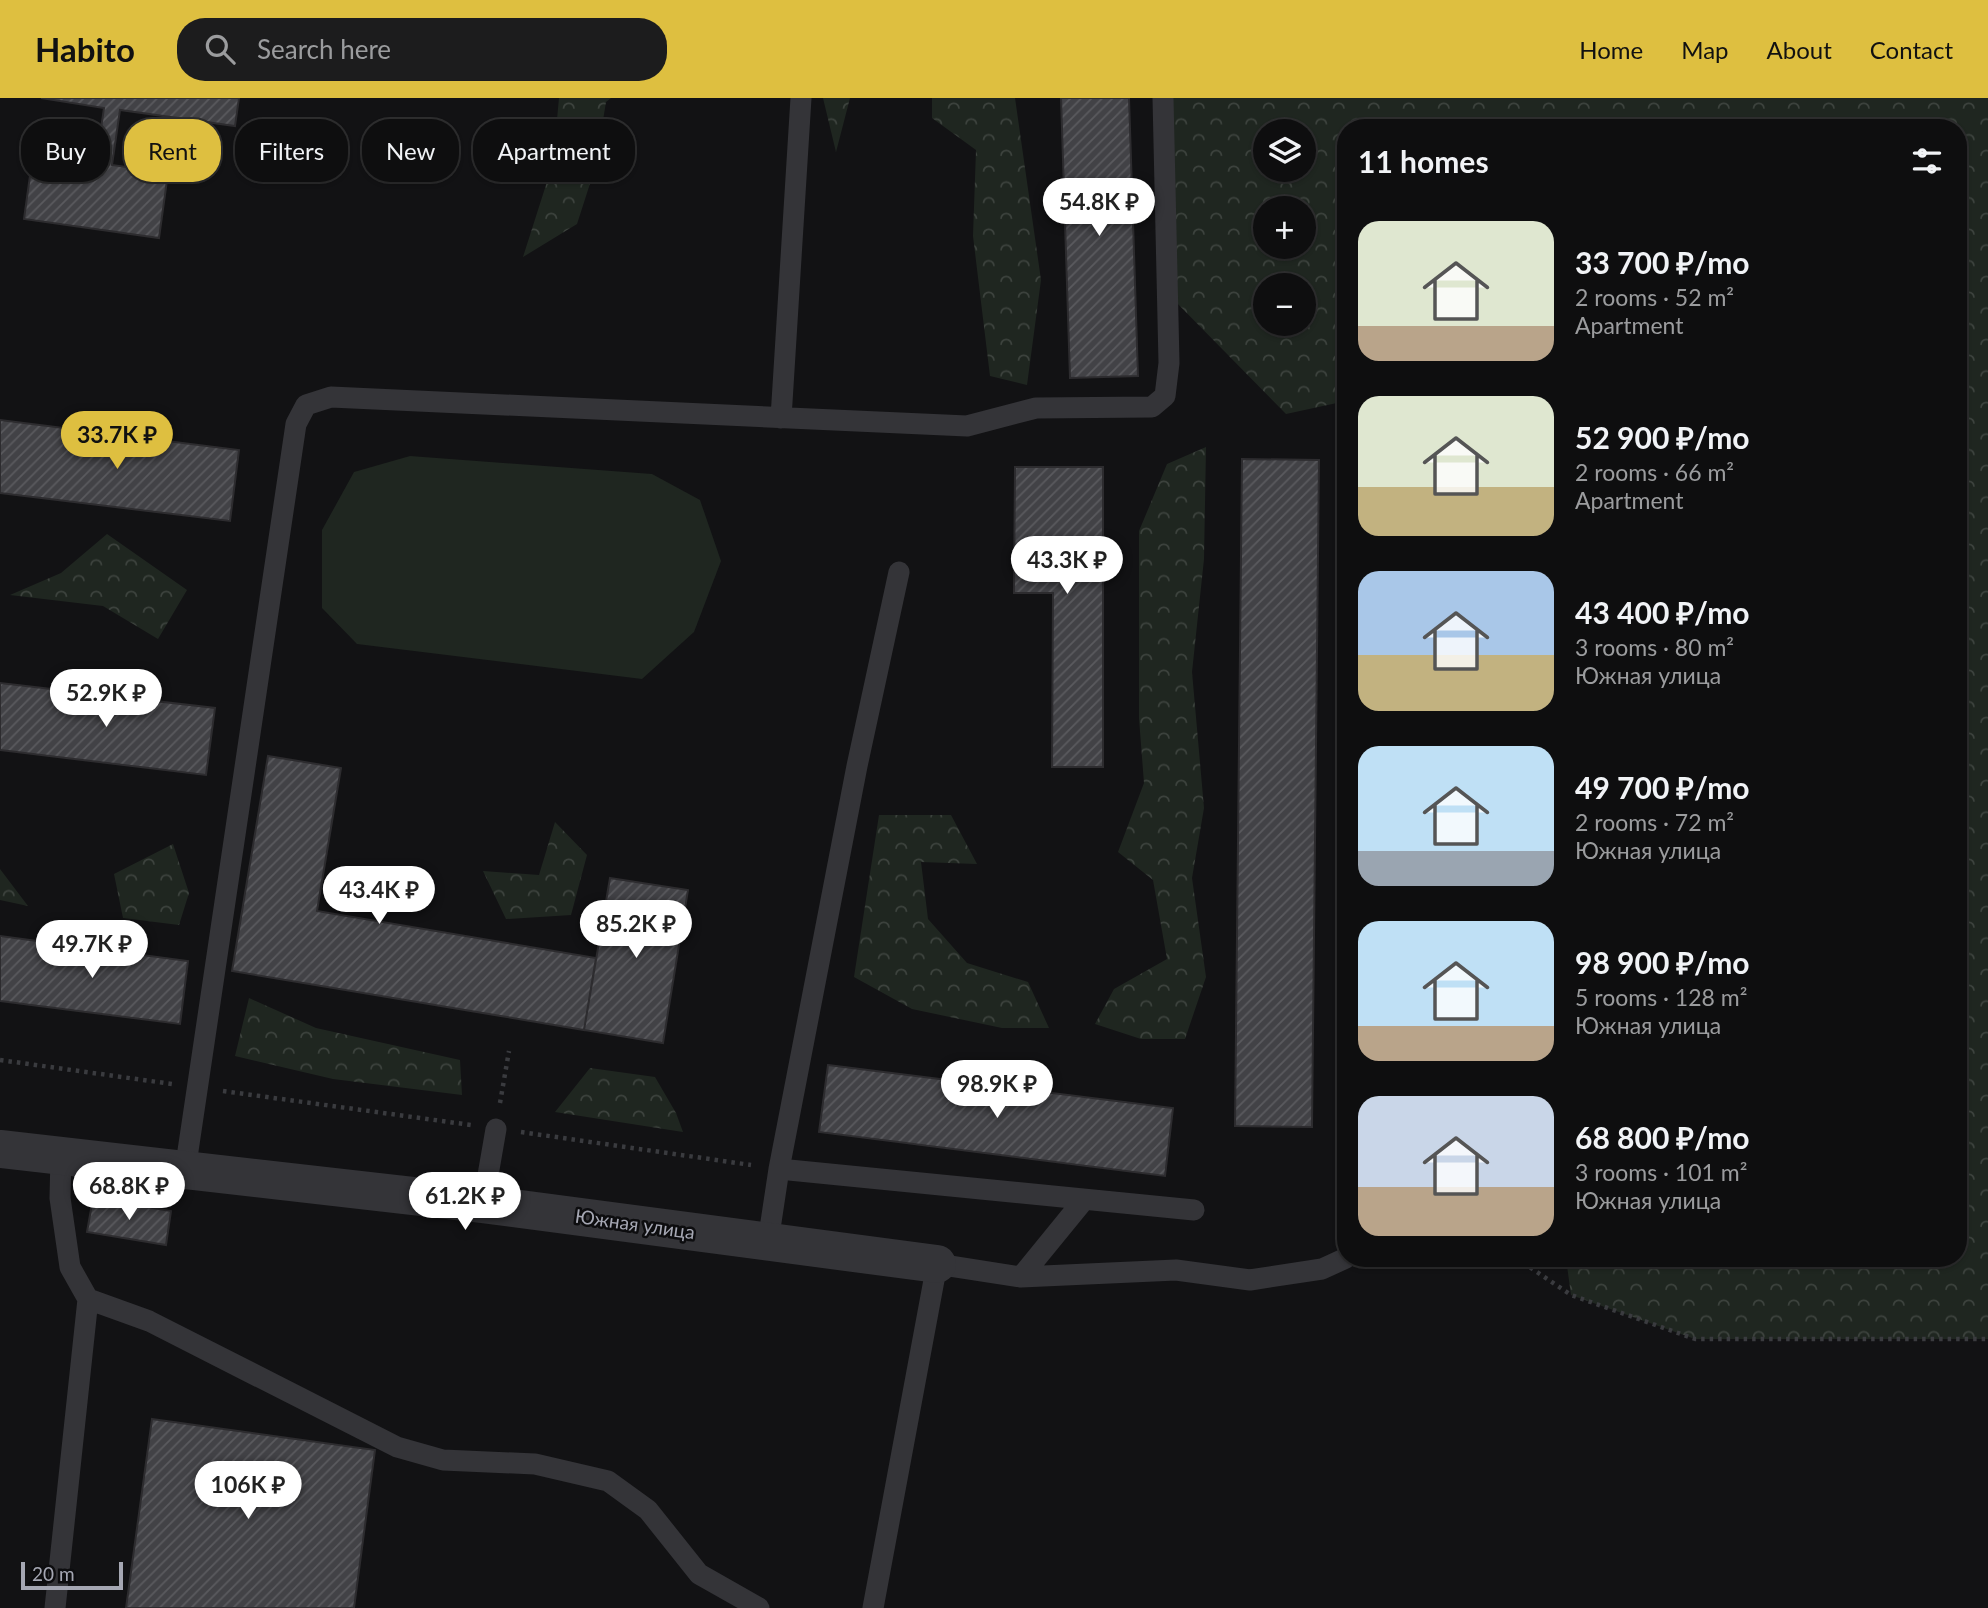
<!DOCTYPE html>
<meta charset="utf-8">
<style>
body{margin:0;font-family:Lato,sans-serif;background:#1c1c1d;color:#f1f3f6;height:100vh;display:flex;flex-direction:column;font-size:26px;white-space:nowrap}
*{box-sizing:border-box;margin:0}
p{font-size:23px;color:#9b9c9e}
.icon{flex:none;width:38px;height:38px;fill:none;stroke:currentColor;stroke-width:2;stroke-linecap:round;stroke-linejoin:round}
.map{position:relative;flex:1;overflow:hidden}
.sheet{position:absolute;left:1337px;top:21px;width:630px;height:1148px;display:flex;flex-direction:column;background:#0e0e0f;border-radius:28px;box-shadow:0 2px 5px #0004,0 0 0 2px #2e2e2f}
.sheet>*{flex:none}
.banner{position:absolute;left:21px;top:21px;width:665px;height:63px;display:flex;gap:14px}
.controls{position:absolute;left:1253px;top:21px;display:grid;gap:14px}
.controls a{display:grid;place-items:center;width:63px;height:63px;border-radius:50%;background:#0e0e0f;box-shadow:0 2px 5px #0004,0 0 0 2px #2e2e2f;font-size:35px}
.scale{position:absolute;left:21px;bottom:18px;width:102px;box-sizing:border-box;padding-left:7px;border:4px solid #a5a7b3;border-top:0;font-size:19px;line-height:24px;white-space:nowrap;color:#a5a7b3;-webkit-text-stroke:5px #0d0d0f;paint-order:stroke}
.price{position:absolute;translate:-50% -60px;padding:0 16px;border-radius:24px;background:#fff;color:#222;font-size:23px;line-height:46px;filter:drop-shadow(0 2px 4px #0008)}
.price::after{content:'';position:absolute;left:50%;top:42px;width:21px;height:16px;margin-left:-10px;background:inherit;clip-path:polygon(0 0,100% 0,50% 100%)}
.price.selected{background:#debf40;color:#111}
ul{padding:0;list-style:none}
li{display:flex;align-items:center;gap:21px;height:175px;padding:0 21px}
li span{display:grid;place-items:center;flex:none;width:196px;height:140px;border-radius:21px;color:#555}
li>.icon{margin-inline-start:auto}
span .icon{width:84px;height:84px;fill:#fffc;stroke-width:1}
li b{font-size:30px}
h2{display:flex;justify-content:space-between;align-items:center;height:84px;padding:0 21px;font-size:30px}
.chip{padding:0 24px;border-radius:28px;background:#0e0e0f;box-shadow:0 2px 5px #0004,0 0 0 2px #2e2e2f;font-size:24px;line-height:63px}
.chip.selected{background:#debf40;color:#111}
header{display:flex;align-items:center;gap:42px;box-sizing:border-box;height:98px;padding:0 35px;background:#debf40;color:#111}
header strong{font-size:33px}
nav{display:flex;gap:38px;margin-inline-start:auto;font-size:24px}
.search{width:490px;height:63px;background:#1c1c1d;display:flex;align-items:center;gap:18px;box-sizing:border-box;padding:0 24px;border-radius:28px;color:#9b9c9e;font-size:26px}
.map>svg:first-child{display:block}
.forest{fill:url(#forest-crowns);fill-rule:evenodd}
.garden{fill:#1f2620}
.building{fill:url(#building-hatch);stroke:#2d2c2f;stroke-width:2}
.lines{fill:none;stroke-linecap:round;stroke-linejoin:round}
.path{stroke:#3a3b3f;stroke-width:4.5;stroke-dasharray:3.5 5;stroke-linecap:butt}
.lane{stroke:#343438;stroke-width:21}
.street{stroke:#343438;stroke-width:38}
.labels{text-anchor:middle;stroke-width:5;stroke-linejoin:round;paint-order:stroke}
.street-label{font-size:19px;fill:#a5a7b3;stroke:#0d0d0f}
</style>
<header>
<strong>Habito</strong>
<div class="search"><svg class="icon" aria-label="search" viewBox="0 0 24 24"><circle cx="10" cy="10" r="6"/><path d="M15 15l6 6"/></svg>Search here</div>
<nav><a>Home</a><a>Map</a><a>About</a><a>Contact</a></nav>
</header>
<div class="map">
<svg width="1988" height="1510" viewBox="0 0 1988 1510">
<defs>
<pattern id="forest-crowns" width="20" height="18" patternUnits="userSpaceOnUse" patternTransform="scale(1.75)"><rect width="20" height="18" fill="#1f2620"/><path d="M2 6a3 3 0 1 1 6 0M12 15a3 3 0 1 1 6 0" fill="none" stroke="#3d433e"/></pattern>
<pattern id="building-hatch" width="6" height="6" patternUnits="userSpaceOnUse" patternTransform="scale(1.75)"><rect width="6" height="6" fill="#424246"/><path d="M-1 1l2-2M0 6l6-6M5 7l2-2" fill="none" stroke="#5a5a5e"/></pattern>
</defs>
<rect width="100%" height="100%" fill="#121214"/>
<path class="forest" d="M559,0H611L606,4L595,70L577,126L523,159L553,65Z
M823,0H850L836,54Z
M932,0H1015L1041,182L1027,287L990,278L973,138L976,52L932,20Z
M1169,0H1988V1241H1695L1571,1197L1566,1160H1958V30H1346V303L1286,316L1171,199ZM1265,33H1304V72H1265ZM1265,110H1304V149H1265ZM1265,187H1304V226H1265Z
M1206,349L1204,461L1192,574L1204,710L1192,780L1206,879L1185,941H1141L1095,926L1114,891L1167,861L1153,782L1118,754L1144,685L1139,620V433L1167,366Z
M107,436L187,492L158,541L103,508L10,497L61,475Z
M879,717H951L977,766L921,764L928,821L967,865L1028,884L1049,930H1002L912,911L854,879Z
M555,724L587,757L571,817L506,821L483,773L539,777Z
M173,746L189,795L179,827L123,820L114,776Z
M0,771L28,808L0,802Z
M249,900L316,930L460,962L462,997L333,981L235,958Z
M590,970L655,979L676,1015L683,1034L555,1014Z"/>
<path class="garden" d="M410,358L652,376L700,402L721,463L694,534L642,581L357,546L322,510V432L354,374Z"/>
<path class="building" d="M41,0H239L235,28L120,12L112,67L168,75L159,140L24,121L33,56L96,65L104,10Z
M1061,0H1129L1138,278L1070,280Z
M0,322L239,352L230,423L0,395Z
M1242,361L1319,362L1312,1029L1235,1028Z
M1015,369H1103V669H1052L1053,495H1014Z
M0,585L215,610L206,677L0,652Z
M268,658L341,670L317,813L596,860L584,932L232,873Z
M610,780L688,792L663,945L584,932Z
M0,838L188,863L180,926L0,903Z
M828,967L1173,1010L1165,1078L819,1034Z
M93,1100L171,1113L166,1147L87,1134Z
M152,1321L375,1352L354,1510H126Z"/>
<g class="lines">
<path class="path" d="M0,962L172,986
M223,993L471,1027
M500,1005L509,953
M521,1034L751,1067
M1516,1160L1571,1197L1695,1241H1988"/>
<path class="lane" d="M781,320L801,0
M779,1071L1194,1112
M185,1073L296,326L306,307L331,299L967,328L1036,310L1152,309L1165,298L1169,265L1163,0
M483,1106L496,1031
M768,1144L779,1071L857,668L899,474
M1021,1179L1083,1103
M88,1201L149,1223L397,1349L443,1362L535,1366L608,1383L648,1412L699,1476L759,1510
M55,1510L88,1201L70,1169L60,1100L61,1058
M873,1510L937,1166L1021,1179L1176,1172L1250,1182L1322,1171L1346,1160"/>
<path class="street" d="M0,1051L483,1106L937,1166"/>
</g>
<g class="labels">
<g class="street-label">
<text transform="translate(635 1126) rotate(8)" y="7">Южная улица</text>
</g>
</g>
</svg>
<div class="controls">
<a><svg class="icon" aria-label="layers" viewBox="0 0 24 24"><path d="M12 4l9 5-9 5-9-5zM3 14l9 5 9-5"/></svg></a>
<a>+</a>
<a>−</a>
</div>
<div class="scale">20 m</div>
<b class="price" style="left:1099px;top:140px">54.8K ₽</b>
<b class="price selected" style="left:117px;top:373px">33.7K ₽</b>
<b class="price" style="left:1067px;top:498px">43.3K ₽</b>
<b class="price" style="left:106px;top:631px">52.9K ₽</b>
<b class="price" style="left:379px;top:828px">43.4K ₽</b>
<b class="price" style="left:636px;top:862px">85.2K ₽</b>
<b class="price" style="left:92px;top:882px">49.7K ₽</b>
<b class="price" style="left:997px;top:1022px">98.9K ₽</b>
<b class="price" style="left:129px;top:1124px">68.8K ₽</b>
<b class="price" style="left:465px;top:1134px">61.2K ₽</b>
<b class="price" style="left:248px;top:1423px">106K ₽</b>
<div class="banner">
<a class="chip">Buy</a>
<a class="chip selected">Rent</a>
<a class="chip">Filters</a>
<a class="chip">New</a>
<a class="chip">Apartment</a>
</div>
<section class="sheet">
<h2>11 homes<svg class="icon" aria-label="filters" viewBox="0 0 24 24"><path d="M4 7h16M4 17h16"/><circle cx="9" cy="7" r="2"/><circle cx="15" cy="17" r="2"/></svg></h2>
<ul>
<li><span style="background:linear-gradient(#dfe7d0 75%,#b9a48a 0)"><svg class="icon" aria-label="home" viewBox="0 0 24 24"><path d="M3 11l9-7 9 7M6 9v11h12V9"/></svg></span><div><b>33 700 ₽/mo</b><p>2 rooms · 52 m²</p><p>Apartment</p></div></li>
<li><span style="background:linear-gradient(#dfe7d0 65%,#c2b280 0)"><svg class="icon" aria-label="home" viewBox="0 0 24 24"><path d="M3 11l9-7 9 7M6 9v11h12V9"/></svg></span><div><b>52 900 ₽/mo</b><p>2 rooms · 66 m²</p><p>Apartment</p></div></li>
<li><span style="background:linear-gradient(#a9c7e8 60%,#c2b280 0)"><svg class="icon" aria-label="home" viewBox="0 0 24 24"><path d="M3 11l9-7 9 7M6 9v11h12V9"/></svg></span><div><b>43 400 ₽/mo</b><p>3 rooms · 80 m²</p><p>Южная улица</p></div></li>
<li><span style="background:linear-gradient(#bfe0f5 75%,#9aa5b1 0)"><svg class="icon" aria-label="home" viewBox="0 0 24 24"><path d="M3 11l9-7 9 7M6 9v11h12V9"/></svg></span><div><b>49 700 ₽/mo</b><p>2 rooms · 72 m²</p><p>Южная улица</p></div></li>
<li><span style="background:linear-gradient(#bfe0f5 75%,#b9a48a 0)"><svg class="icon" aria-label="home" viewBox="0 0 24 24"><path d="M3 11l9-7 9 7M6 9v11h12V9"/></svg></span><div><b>98 900 ₽/mo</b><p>5 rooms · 128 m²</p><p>Южная улица</p></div></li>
<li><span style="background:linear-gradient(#c9d6e8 65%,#b9a48a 0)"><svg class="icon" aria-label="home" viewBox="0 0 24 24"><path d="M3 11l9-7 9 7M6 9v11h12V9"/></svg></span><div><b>68 800 ₽/mo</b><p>3 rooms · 101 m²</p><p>Южная улица</p></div></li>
</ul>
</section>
</div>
